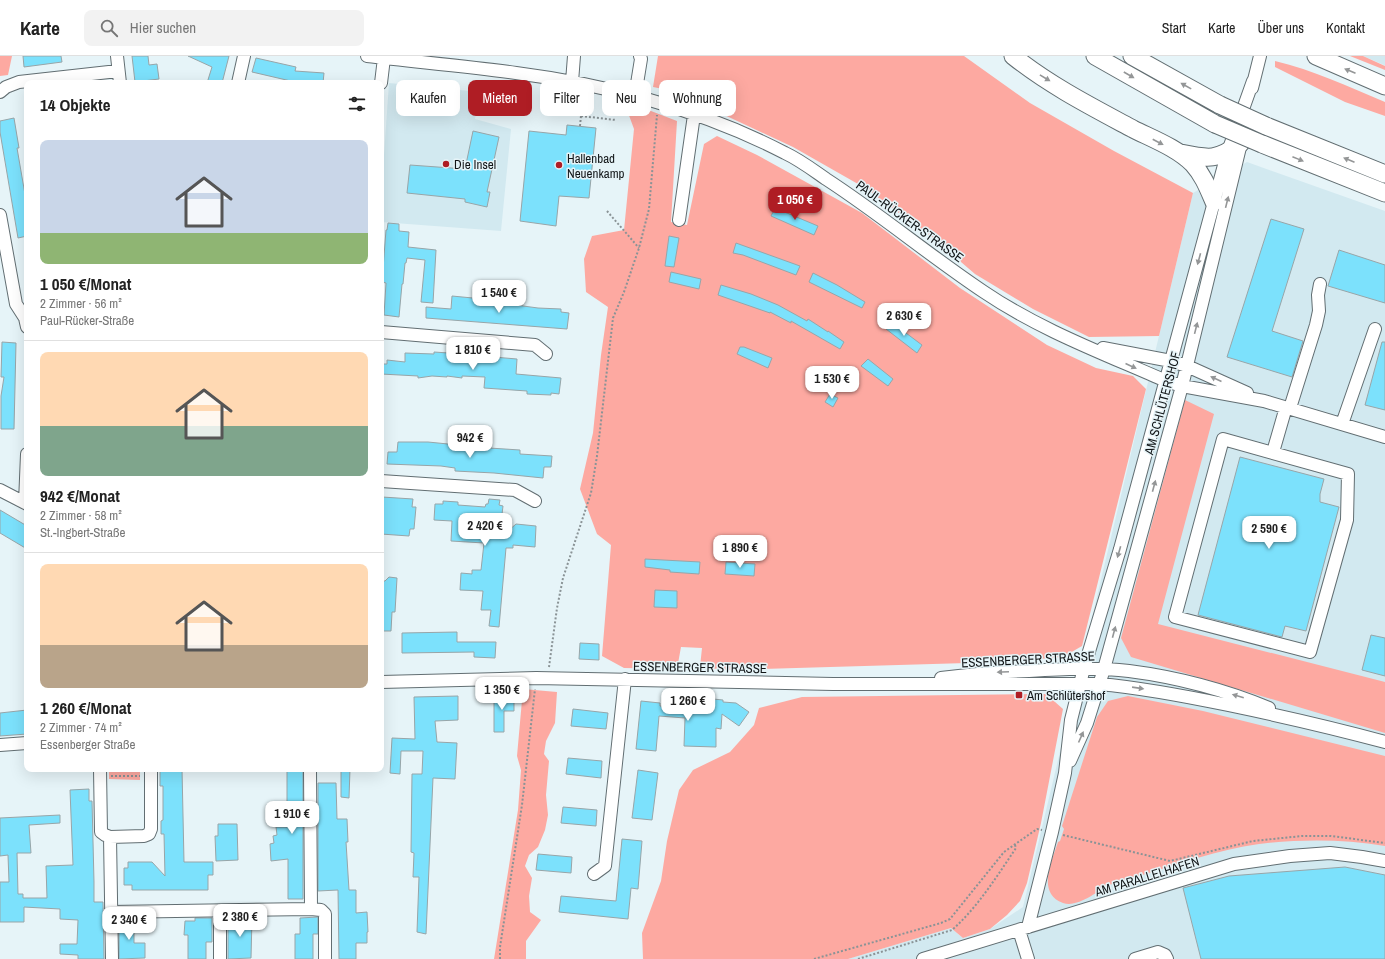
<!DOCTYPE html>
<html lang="de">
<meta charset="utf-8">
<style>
body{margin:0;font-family:"Archivo Narrow",sans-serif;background:#f2f2f2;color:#222;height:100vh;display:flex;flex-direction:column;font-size:15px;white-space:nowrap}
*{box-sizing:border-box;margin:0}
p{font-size:13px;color:#767676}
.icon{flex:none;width:22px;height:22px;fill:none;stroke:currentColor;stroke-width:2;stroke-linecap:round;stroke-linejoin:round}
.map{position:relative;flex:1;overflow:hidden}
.side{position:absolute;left:24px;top:24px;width:360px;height:692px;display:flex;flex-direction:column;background:#fff;border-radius:8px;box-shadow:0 4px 16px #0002}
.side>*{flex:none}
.top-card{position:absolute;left:396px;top:24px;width:380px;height:36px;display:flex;gap:8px}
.price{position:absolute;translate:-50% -34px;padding:0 9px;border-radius:8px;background:#fff;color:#222;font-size:13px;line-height:26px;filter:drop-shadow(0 1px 2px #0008)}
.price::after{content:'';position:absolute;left:50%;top:24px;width:12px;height:9px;margin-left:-6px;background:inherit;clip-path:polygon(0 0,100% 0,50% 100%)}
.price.selected{background:#af1d24;color:#fff}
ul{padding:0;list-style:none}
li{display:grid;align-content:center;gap:8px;height:212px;padding:0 16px}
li+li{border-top:1px solid #e0e0e0}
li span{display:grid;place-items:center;height:124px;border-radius:8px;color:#555}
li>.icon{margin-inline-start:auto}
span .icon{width:72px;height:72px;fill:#fffc;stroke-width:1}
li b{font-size:17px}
h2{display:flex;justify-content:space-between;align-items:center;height:48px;padding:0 16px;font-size:17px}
.pill{padding:0 14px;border-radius:8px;background:#fff;box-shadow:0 4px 16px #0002;font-size:14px;line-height:36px}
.pill.selected{background:#af1d24;color:#fff}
header{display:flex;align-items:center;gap:24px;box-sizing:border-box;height:56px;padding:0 20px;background:#fff;border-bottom:1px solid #e0e0e0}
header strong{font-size:19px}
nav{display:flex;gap:22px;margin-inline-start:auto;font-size:14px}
.search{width:280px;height:36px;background:#f2f2f2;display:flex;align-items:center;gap:10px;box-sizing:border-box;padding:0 14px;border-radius:8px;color:#767676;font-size:15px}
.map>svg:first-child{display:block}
.built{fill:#d2e9f0}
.green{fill:#fda9a1}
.building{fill:#7ce1fc;stroke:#98a5a8}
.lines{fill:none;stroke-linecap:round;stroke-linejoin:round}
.minor-casing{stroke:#626e72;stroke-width:14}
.highway-casing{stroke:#626e72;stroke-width:19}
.path{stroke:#8a9396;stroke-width:2;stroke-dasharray:2 2;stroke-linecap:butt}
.minor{stroke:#fff;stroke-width:12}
.highway{stroke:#fff;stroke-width:17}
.highway-bridge-casing{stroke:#626e72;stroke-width:19;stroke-linecap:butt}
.highway-bridge{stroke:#fff;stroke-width:17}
.oneway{fill:#949697}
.poi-dot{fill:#af1d24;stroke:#e6f4f8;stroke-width:1.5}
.labels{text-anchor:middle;stroke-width:3;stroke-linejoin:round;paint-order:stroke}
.poi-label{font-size:13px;fill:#121618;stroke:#e6f4f8;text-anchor:start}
.street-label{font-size:13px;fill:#121618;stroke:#e6f4f8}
</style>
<header>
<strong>Karte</strong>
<div class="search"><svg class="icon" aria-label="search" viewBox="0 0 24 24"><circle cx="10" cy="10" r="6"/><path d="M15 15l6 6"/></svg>Hier suchen</div>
<nav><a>Start</a><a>Karte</a><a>Über uns</a><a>Kontakt</a></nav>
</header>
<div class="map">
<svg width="1385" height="903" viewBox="0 0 1385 903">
<rect width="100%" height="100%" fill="#e6f4f8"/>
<path class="built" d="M1363,0H1385V10L1384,9Z
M389,27L480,36L475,63L511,73L501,175L381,166V142Z
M1247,106L1385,155V903H848L951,872L963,882L990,873L1023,851L1193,137Z"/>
<path class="green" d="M0,0H12L8,19L0,20Z
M658,0H964L1030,47L1114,95L1193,137L1159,280L1089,281L1033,253L975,218L933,182L865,132L793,91L673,35L653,31Z
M1350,0H1363L1385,10V14Z
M1275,5C1313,14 1349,31 1385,46V60L1345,46L1275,11Z
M638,50L677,65L671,166L687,169L704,88L717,80L757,99L862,157L960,232L1047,289L1096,312L1133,320L1146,333L1082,590L1063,601L1001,606L728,614L700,611L702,592L681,591L677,613L624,612L602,600L611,489L597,478L580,433L593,377L601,299L608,251L586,236L584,203L592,180L624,174L634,73L627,54Z
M1185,344L1214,358L1158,568L1385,626V677L1131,601L1121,582Z
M523,633L557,636L555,667L546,685L544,698L549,705L546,739L548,759L545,774L538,791L529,799L525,810L532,822L529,840L530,856L541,864L526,885V903H494L518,754L521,714L517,700Z
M1046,638L1063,653L1041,767L1027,827L1020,845L1007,859L990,873L963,882L951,872L848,903H643L642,877L661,825L667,785L679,734L693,714L730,696L754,669L759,652L802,641Z
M1128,640L1203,655L1385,700V790C1343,783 1301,783 1259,788C1218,794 1178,808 1139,820C1129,822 1119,824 1110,829C1097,835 1078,852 1063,847C1036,837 1052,805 1058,786L1060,785L1064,773L1062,770L1097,661L1108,645Z
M109,713H140V724L109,723Z"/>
<path class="building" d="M23,0H61L62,6L24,11Z
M132,0H148L149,9L157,8L159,23L135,26Z
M188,0H229L222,27H207L212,11Z
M256,2L296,11L295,15L324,17L323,27L295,26L252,16Z
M14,62L19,92H17L27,150V180L18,182L0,76V65Z
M567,69L596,72L589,142L559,140L556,170L520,165L529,75L566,79Z
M473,75L499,81L487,136H490L487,151L465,146V143L407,137L410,109L465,113Z
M775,152L818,170L814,179L771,160Z
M1271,163L1304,173L1272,275L1303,285L1292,321L1227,301Z
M388,167L399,168V175L409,176L408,191L436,194L433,247L421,246L425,204L407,202L406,207H405L403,228H402L399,261L384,259L386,227L382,226L386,174H387Z
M669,180L679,182L674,211L665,210Z
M736,187L800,210L796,219L743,199L733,197Z
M1339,194L1385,209V247L1328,230Z
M671,216L701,223L699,233L669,226Z
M813,217L837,229L865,246L862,252L809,226Z
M721,229L751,238L778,249L807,265L808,263L828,276V275L844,286L840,293L791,265V267L770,256V257L718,239Z
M452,240L483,243V244L501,246V247L538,252L561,253V256L569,257L567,273L426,262V251L451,253Z
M891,266L895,269L896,267L903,274H902L922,289L917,297L886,273Z
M2,286L16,287L14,373H1V340L4,321H1Z
M1382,286H1385V354L1365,349Z
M464,291L470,299L517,303L516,318L561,322L559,338L551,337V339L527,338V335L484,332L485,321L462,320V322L447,320V321L432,320L418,322V320L381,318V308H387V304L405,306V297L434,298V296L463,298Z
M740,291H744L772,302L768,312L737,298Z
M868,303L893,323L888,330L861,310Z
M830,338L838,342L833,351L825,346Z
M398,386H428L478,391L479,386L490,387L489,392L520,394V398L552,400L551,411H544L543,422L494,417L455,415V412L441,410L387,408L388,396H397Z
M1240,401L1324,423L1320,438V446L1339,451L1306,575L1285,570L1282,581L1198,559Z
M382,441L413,443L412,451H416L414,473H410L409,480L381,478Z
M489,443L500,444L499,449L503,450L499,483L516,468L536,470L535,491L513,489V492H506L499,571L489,570L491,554H481L483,535L460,534L461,517L472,518V514H481L484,487L451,485L452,465L434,464L435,448H443V445L458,446V449L485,451L486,448H488Z
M0,454L27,470V493L0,477Z
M645,503L700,506L699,518L670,516V514L645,511Z
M726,506L755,508L754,520L725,518Z
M389,521L397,522L395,556H392L391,575H381V525H385Z
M655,534L677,535V552L654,551Z
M457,576V586H496L495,602L474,601V596L402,597V577Z
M1371,579L1385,582V620L1362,614Z
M580,587L599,588V604L579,603Z
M514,639V655H504V676H494V640Z
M458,640V664L435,665L437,686L457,687L455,723L433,722L426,878L417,876L419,821H413L414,797L411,796L412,718H422L423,695H401L400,718L390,717L392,682L415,683L414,641Z
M713,643L723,644V646L736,647L749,656L739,670L722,658L721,673L716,672V691L684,690L685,662L659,660L656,695L636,693L641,645L660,647V650L702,652V646H713Z
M573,653L608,657L606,673L571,670Z
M27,654V678L0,680V657Z
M568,702L602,705L601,722L566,718Z
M160,713H182L184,806H213V819H208V834H132V829H124V812H128V806H152L165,820L164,778H161V765L163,764V730H160Z
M287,713H303V843H288V803L271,805L270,788L274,787L273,780L277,779L276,771H287Z
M341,713H350L349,742L341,741Z
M638,714L658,717L652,764L632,762Z
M318,727H336L337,763H347L348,786H346L349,834H356V857L367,856L368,876H367V887H356V903H339L338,834L318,835Z
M89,733V745H92L94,826V846H103L104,903H78V899L60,898V888H77L78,864L60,863V853L24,851V866H0V826H9L8,799L0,800V762L60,759V767L29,769L31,797H17L18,838H23V842H47L46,810L73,809L70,734Z
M563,751L597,754L596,770L561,767Z
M218,768H237L238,804L216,805L215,780H218Z
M622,783L642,785L638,833L631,832L628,863L559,856L561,840L616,845Z
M538,798L572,801L571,817L536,814Z
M1345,811L1385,819V903H1201L1183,832L1229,820Z
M318,861V878H313V903H295V878H300V862Z
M195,862H212V886H206V903H188V879H184L185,865H195Z
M228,862H252L251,902L228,903Z
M119,863H134V887H145V902L119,903Z"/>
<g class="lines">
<defs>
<path id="minor" d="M117,0L120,27
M367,0C417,6 467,10 516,17C609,29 702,54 785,97C800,104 813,114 826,123C880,158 930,200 984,236C1040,274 1105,298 1166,325L1182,330L1264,345L1385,381
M572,26L574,0
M238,27L244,0
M381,27L384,2
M1252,32L1260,0
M0,36L6,31L19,26L118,15
M635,40L641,3L640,0
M0,159L16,248L25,262L27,271
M679,164L694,59
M381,276L535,289L546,298
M1103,292L1171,305L1187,310L1247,337
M1290,352L1316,269L1319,255L1318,239L1320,228
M1342,368L1375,273
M1223,383L1348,418L1347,464L1310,596L1175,561Z
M1273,396L1286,351
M381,425L515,434L535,445
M0,434L27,448
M25,447L27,398
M941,622C970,618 999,616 1029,615C1062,613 1095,611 1129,615C1176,621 1225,634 1269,652
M381,626L536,622L833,628H1099C1143,632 1185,640 1228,649C1281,660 1333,672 1385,686
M0,689L27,687
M1070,705L1087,667L1104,613L1182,330L1242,83
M100,713L101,776L105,779L110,781L112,903
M310,713L311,853L321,854L325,858V903
M110,781L144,780L149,778L151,773V713
M594,818L605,810L625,623
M112,856L311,853
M1028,871L1052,776L1065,717L1071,664L1084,612L1120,493L1227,98L1253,25
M1019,874L1028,903
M220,903V855
M923,903L1234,808L1290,800L1330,797L1362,801L1385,805
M1135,903L1158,896L1165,899L1167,903"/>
<path id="highway" d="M1013,0C1049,29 1092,51 1133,73C1153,83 1177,92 1193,108C1203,119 1208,132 1214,146
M1095,0L1215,68
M1132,0L1220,49
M1316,0L1385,30
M1266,70L1385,118
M1262,88L1385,137
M1180,97C1209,103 1216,105 1241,87"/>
</defs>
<use href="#minor" class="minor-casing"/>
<use href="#highway" class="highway-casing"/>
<path class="path" d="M581,60L616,64
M580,70L583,39
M607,155L639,192
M549,611L557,552L563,522L591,437L597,400L613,262L624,236L639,192L649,153L657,59
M111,720H140
M1063,779L1170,805L1253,785L1302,780H1331L1385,787
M500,903V891L522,749L535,633
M814,903L941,867L950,863L1004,796L1037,773L1042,774
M858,903L952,874C978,851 997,820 1016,792L1015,789"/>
<use href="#minor" class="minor"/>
<use href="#highway" class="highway"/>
<defs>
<path id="highway-bridge" d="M1220,49L1266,70
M1215,68L1262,88"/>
</defs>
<use href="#highway-bridge" class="highway-bridge-casing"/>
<use href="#highway-bridge" class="highway-bridge"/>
</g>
<defs><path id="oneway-solid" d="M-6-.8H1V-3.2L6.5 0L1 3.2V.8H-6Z"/></defs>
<g class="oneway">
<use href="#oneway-solid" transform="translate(1350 15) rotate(-157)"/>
<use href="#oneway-solid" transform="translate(1129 19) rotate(30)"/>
<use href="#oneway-solid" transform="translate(1045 22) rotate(31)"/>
<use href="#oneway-solid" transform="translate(1186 30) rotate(-151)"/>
<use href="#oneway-solid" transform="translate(1158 86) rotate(28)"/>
<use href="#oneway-solid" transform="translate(1298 103) rotate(22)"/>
<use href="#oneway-solid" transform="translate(1349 104) rotate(-157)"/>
<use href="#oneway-solid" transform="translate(1227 146) rotate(-76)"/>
<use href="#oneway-solid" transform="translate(1199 203) rotate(105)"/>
<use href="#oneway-solid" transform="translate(1196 272) rotate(-76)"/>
<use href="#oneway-solid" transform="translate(1131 310) rotate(24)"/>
<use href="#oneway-solid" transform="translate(1216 323) rotate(-156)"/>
<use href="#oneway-solid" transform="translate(1154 430) rotate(-75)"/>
<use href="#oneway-solid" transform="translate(1119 496) rotate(106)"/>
<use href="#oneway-solid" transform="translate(1114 576) rotate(-75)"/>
<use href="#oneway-solid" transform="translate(1003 616) rotate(177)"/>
<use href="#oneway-solid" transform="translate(1138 632) rotate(8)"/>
<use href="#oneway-solid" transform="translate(1238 640) rotate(-164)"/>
<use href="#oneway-solid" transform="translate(1081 681) rotate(-66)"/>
</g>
<g class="poi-dot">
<circle cx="446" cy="108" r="4"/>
<circle cx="559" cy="109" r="4"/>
<rect x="1015" y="635" width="8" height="8" rx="2"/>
</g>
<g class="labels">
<g class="poi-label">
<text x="567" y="107">Hallenbad<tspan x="567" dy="15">Neuenkamp</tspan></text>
<text x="454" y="113">Die Insel</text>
<text x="1027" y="644">Am Schlütershof</text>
</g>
<g class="street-label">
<text transform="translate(910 165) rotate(36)" y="5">PAUL-RÜCKER-STRASSE</text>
<text transform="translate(1162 347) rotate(-75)" y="5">AM SCHLÜTERSHOF</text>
<text transform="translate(1028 603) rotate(-3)" y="5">ESSENBERGER STRASSE</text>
<text transform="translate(700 611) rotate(1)" y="5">ESSENBERGER STRASSE</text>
<text transform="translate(1147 820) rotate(-17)" y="5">AM PARALLELHAFEN</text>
</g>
</g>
</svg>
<b class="price selected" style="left:795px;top:165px">1 050 €</b>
<b class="price" style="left:499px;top:258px">1 540 €</b>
<b class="price" style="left:904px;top:281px">2 630 €</b>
<b class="price" style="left:473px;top:315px">1 810 €</b>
<b class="price" style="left:832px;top:344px">1 530 €</b>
<b class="price" style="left:470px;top:403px">942 €</b>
<b class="price" style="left:485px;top:491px">2 420 €</b>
<b class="price" style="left:1269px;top:494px">2 590 €</b>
<b class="price" style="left:740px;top:513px">1 890 €</b>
<b class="price" style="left:502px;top:655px">1 350 €</b>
<b class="price" style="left:688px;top:666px">1 260 €</b>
<b class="price" style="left:292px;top:779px">1 910 €</b>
<b class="price" style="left:240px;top:882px">2 380 €</b>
<b class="price" style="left:129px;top:885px">2 340 €</b>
<div class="top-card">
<a class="pill">Kaufen</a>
<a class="pill selected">Mieten</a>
<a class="pill">Filter</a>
<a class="pill">Neu</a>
<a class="pill">Wohnung</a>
</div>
<section class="side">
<h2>14 Objekte<svg class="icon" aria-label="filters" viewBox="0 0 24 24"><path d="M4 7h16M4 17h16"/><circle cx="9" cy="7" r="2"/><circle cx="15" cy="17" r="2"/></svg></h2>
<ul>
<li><span style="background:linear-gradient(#c9d6e8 75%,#8fb573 0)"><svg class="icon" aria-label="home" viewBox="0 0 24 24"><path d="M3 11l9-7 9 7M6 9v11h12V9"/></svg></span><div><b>1 050 €/Monat</b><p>2 Zimmer · 56 m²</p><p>Paul-Rücker-Straße</p></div></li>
<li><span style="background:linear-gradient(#ffd9b3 60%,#7fa58c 0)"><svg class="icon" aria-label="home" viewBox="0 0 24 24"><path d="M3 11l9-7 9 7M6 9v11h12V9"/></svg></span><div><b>942 €/Monat</b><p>2 Zimmer · 58 m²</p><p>St.-Ingbert-Straße</p></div></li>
<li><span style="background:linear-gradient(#ffd9b3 65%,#b9a48a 0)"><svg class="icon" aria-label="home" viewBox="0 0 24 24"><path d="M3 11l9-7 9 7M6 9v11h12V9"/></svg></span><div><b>1 260 €/Monat</b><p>2 Zimmer · 74 m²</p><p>Essenberger Straße</p></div></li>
</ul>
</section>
</div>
